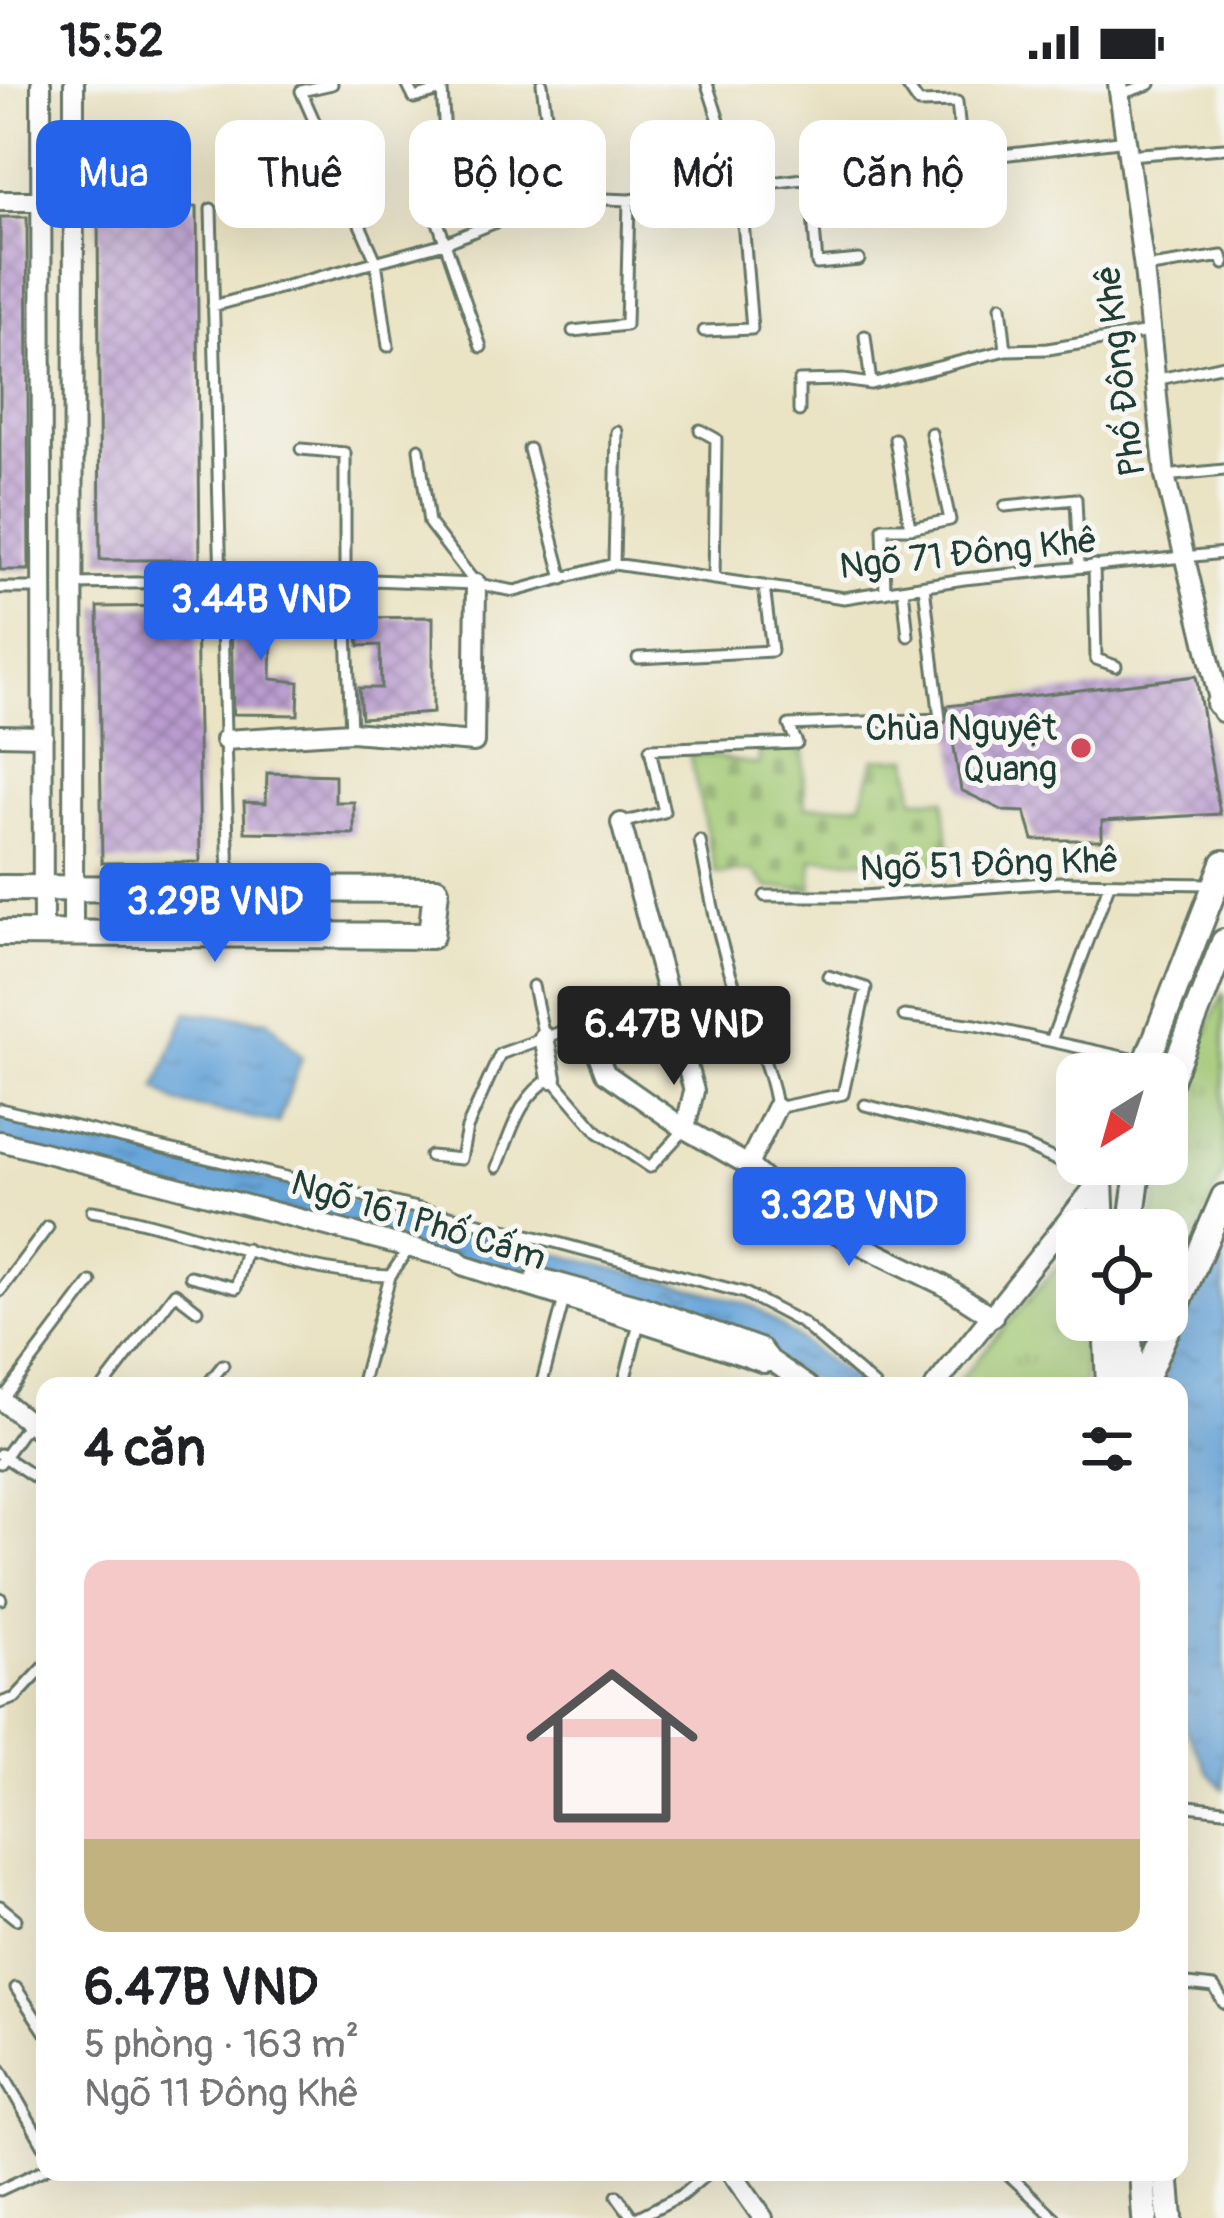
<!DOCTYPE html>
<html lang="vi">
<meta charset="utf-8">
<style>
body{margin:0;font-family:Pangolin,sans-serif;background:#f2f2f2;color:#202124;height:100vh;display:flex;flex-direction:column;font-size:45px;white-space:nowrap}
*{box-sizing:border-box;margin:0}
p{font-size:39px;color:#757577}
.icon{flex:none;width:66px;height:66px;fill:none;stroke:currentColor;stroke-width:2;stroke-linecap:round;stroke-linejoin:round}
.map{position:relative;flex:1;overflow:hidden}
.side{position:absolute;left:36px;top:1293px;width:1152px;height:804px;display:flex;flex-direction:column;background:#fff;border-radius:24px;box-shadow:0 12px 48px #0002}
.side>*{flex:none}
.top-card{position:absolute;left:36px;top:36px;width:1152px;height:108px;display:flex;gap:24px}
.needle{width:78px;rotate:217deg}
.buttons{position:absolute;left:1056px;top:969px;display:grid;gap:24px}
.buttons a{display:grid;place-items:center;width:132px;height:132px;border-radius:24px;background:#fff;box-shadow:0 12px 48px #0002;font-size:60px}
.price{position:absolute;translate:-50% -102px;padding:0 27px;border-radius:12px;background:#2563eb;color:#fff;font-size:39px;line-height:78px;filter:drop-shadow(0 3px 6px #0008)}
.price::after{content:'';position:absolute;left:50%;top:72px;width:36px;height:27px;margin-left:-18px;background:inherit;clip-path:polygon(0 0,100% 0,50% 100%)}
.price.active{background:#222;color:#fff}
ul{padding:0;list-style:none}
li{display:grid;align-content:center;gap:24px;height:636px;padding:0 48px}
li span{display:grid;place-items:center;height:372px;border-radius:24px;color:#555}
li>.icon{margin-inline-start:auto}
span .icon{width:216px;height:216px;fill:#fffc;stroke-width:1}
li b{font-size:51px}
h2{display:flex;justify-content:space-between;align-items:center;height:144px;padding:0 48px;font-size:51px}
.tag{padding:0 42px;border-radius:24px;background:#fff;box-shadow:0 12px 48px #0002;font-size:42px;line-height:108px}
.tag.active{background:#2563eb;color:#fff}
.status{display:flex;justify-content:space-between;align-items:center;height:84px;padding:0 60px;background:#fff;direction:ltr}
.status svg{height:33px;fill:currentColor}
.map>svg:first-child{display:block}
.cemetery{fill:url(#cemetery-stones);stroke:#618354;stroke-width:3}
.park{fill:url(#park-tufts);stroke:#618354;stroke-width:3}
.water{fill:url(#water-ripples);stroke:#437186;stroke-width:3}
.building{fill:url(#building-cross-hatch)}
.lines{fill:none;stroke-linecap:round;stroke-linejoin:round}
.lane-casing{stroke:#676;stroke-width:15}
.street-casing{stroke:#676;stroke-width:24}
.secondary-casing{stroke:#676;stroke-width:30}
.lane{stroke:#fff;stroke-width:9}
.street{stroke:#fff;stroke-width:18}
.secondary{stroke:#fff;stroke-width:24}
.poi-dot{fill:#d1495b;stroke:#f6f6f2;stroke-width:4.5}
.labels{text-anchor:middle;stroke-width:10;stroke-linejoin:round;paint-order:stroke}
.street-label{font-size:36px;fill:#1f3d34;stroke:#f6f6f2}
.poi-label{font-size:36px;fill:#1f3d34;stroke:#f6f6f2;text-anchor:end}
</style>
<div class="status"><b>15:52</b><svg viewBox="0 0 49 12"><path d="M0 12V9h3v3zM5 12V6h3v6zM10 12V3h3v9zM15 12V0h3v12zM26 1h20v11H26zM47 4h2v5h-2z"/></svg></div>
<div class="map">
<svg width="1224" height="2134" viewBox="0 0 1224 2134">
<defs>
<pattern id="cemetery-stones" width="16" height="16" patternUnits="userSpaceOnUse" patternTransform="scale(3)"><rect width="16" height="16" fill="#a3c974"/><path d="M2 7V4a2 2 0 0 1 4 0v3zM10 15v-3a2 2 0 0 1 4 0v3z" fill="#84a460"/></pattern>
<pattern id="park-tufts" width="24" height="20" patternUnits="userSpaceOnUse" patternTransform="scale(3)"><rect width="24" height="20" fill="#a3c974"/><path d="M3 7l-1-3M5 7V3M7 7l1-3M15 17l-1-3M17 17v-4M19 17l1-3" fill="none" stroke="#84a460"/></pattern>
<pattern id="water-ripples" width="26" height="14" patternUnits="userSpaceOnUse" patternTransform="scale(3)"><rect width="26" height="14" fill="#67a5d9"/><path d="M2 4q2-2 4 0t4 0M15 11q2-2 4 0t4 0" fill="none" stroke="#5488b1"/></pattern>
<pattern id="building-cross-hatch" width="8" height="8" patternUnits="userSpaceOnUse" patternTransform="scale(3)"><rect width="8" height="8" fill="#ba9ccf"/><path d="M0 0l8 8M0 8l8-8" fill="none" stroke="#9780a9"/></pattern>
</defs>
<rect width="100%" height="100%" fill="#f6f6f2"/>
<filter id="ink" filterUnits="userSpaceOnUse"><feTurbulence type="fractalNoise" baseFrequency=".00833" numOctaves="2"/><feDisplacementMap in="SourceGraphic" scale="24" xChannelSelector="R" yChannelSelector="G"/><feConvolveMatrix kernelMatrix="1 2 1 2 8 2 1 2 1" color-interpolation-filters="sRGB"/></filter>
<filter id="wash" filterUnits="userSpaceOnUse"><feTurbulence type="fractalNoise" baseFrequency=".004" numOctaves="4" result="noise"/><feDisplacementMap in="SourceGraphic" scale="48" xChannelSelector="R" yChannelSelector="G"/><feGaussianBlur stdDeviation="2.7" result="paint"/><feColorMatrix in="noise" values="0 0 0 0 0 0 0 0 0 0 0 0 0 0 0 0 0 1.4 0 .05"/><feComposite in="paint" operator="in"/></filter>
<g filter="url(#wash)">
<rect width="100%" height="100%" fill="#eae3c4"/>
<path class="cemetery" d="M759,656L803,668L805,723L861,720L874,675L909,674L914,715H944L951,778L812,775V805L769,804L753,787L716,790L689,668L759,681Z"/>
<path class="park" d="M1224,908V1087L1167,1218V1146H1150L1163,1080H1167C1167,1025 1202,958 1224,908Z
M1073,1164L1077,1165V1236H1083L1085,1302H954Z"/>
<path class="water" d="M187,928L268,936L302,973L278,1039L177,1019L156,1004Z
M0,1028L722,1212L755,1223L862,1302H822L725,1249L0,1066Z
M1224,1156V1705L1209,1689L1179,1632V1302H1164L1170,1267Z"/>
<g id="blocks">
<path class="building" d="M98,123H197L200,476H100Z
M0,133H27L29,486H0Z
M196,522L200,778L102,779L98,523Z
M231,525L296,527L297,553L272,552L271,595L299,598L298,631L233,630Z
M433,533V629L361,634L359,604H381L380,561L359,562L357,534Z
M1196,592L1220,730L1102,737V756H1033L1025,728L1004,727L961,706L947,622Z
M267,689L335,691V718H354V750L245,748L244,718L266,719Z"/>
</g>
</g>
<g filter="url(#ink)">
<use href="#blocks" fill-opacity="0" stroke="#676" stroke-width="3"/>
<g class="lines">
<defs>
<path id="lane" d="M332,0L301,7L376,177L388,262
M407,0L414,14L442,6L447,82L420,86L481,263
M542,0L557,113
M906,0L919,19L957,18L963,77
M1120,10L1150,0
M1127,71L1224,64
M810,94L817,180L859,176
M211,125L229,800
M1144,184L1222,172L1224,180
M213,222L445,159L557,113L629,116L1127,56
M1001,222L1006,266
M573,247L626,241L629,116
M704,247L752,245L740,101L707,0
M865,252L871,300
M1155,296L1224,281
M799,327V297L843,296L871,300L1006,266L1048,265L1149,248
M700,346L716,355L714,495
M301,365L345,369V495L351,648
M419,365L429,439L476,500
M529,365L563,495
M1165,392L1224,386
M1005,422L1076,415L1079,482
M910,444L950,436L931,349
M614,480L617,348
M1094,481L1096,575L1116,582
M76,500L345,495L476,500L515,507L614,480L844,514L964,495L1224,469
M0,504H42
M903,505L908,552
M885,508L883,444H910L895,355
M638,574L772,567L764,502
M621,739L664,728L650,665L797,659L789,641L940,635L924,502
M700,757C709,807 719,858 736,906C750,946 771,982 776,1024L843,1010L866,904L828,892
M765,812H863L1060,798L1211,800
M533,902L544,953
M904,932L976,941L1146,978
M1051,957L1109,801
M865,1021L1023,1061L1100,1096
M0,1025L517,1148L745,1209L802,1239L875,1302
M430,1072L461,1075L467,1044L500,970L585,939
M497,1083C511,1050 519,1011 552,994L598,1048L650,1083L685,1045
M92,1127C191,1143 288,1190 390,1192L405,1170L402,1165
M190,1192L236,1204L246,1165
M0,1207L48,1143
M104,1302L175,1209L197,1226
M206,1302L223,1281
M361,1302L390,1192
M541,1302L564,1215
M623,1302L640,1235
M2,1316L91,1198
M0,1370L45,1400
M0,1379L29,1338
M0,1514L1,1515
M0,1619L15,1614L45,1582
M1179,1721L1224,1726
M0,1822L16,1835
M1179,1899L1214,1903L1224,1919
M16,1904L45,1948
M0,1985L45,2064
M388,2088H392
M1006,2088L1055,2134
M0,2106L45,2085
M617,2112L633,2134
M636,2134L682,2111L709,2088"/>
<path id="street" d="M41,0L43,849
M1118,0L1144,184L1165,392L1222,628
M0,117H41
M0,651L43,652
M225,656L351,648L474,658L476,500
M621,739L694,1007L685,1045
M73,850L74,0
M586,939L605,989L685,1045L748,1081L810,1136L943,1201L993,1233
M544,953L552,994
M0,1057L458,1176L462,1181C563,1214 664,1243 764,1279L772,1277L808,1302
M748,1081L776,1024
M536,1193L642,1222L762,1265L769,1274
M935,1302L1100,1096
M0,1315L45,1351
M731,2088L763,2134"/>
<path id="secondary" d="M1219,619L1224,623
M0,804L436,806L431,852L0,849
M1142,990L1224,779
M1167,1004L1224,858
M1102,1146L1100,1096L1106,1080
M1130,1146L1139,1080
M1106,1236L1109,1302
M1128,1236L1132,1302
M1142,1302L1224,1113
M1142,2088L1145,2134
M1166,2088L1170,2134"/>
</defs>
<use href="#lane" class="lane-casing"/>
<use href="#street" class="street-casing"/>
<use href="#secondary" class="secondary-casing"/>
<use href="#lane" class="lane"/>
<use href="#street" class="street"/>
<use href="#secondary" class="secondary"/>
</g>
</g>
<circle class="poi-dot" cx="1081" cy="664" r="12"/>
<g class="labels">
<g class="street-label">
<text transform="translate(1119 287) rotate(-97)" y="13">Phố Đông Khê</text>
<text transform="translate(968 468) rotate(-6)" y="13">Ngõ 71 Đông Khê</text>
<text transform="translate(989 779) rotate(-2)" y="13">Ngõ 51 Đông Khê</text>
<text transform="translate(419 1135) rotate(17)" y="13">Ngõ 161 Phố Cấm</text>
</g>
<g class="poi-label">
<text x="1057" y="656">Chùa Nguyệt<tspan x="1057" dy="41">Quang</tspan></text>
</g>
</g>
</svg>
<div class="buttons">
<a><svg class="needle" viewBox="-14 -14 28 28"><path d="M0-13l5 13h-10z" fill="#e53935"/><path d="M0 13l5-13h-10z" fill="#757577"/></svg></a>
<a><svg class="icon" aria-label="locate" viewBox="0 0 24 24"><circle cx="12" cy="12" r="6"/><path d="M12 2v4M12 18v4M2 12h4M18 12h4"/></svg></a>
</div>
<b class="price" style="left:261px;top:579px">3.44B VND</b>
<b class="price" style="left:215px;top:881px">3.29B VND</b>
<b class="price active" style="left:674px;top:1004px">6.47B VND</b>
<b class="price" style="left:849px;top:1185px">3.32B VND</b>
<div class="top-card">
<a class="tag active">Mua</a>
<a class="tag">Thuê</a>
<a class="tag">Bộ lọc</a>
<a class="tag">Mới</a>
<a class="tag">Căn hộ</a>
</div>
<section class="side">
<h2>4 căn<svg class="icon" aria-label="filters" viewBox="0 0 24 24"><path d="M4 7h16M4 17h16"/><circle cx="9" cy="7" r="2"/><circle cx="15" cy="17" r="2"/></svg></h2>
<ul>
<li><span style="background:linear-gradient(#f6c9c9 75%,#c2b280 0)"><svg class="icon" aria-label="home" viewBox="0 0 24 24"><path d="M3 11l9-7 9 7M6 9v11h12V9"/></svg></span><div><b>6.47B VND</b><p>5 phòng · 163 m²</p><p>Ngõ 11 Đông Khê</p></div></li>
</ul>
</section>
</div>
